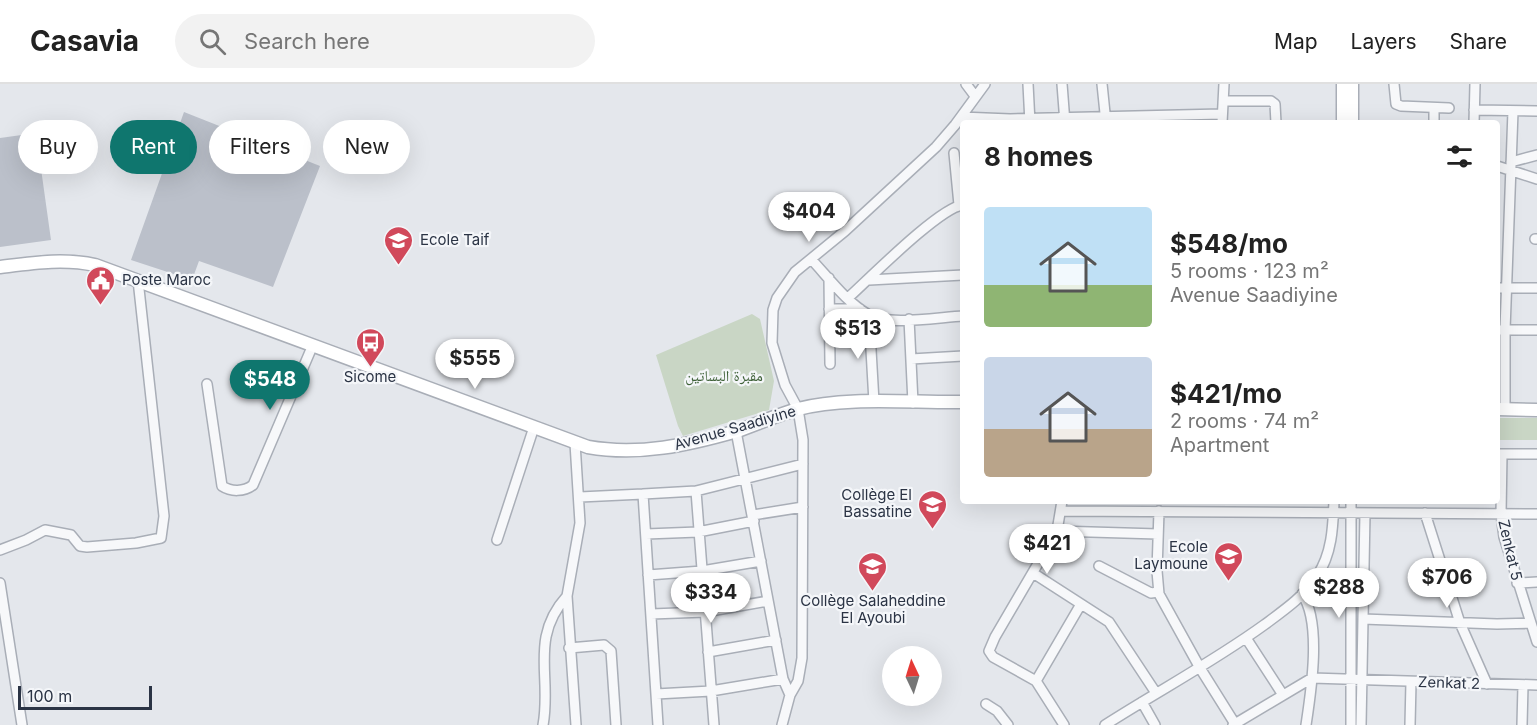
<!DOCTYPE html>
<meta charset="utf-8">
<style>
body{margin:0;font-family:Inter,"Noto Naskh Arabic",sans-serif;background:#f2f2f2;color:#222;height:100vh;display:flex;flex-direction:column;font-size:22px;white-space:nowrap}
*{box-sizing:border-box;margin:0}
p{font-size:20px;color:#767676}
.icon{flex:none;width:33px;height:33px;fill:none;stroke:currentColor;stroke-width:2;stroke-linecap:round;stroke-linejoin:round}
.map{position:relative;flex:1;overflow:hidden}
.side{position:absolute;left:960px;top:36px;width:540px;height:384px;display:flex;flex-direction:column;background:#fff;border-radius:6px;box-shadow:0 6px 24px #0002}
.side>*{flex:none}
.banner{position:absolute;left:18px;top:36px;width:570px;height:54px;display:flex;gap:12px}
.needle{width:39px;rotate:356deg}
.buttons{position:absolute;left:882px;top:562px;display:grid;gap:12px}
.buttons a{display:grid;place-items:center;width:60px;height:60px;border-radius:50%;background:#fff;box-shadow:0 6px 24px #0002;font-size:30px}
.scale{position:absolute;left:18px;bottom:15px;width:134px;box-sizing:border-box;padding-left:6px;border:3px solid #2b3445;border-top:0;font-size:16px;line-height:21px;white-space:nowrap;color:#2b3445;-webkit-text-stroke:4px #f4f6f9;paint-order:stroke}
.price{position:absolute;translate:-50% -51px;padding:0 14px;border-radius:21px;background:#fff;color:#222;font-size:20px;line-height:39px;filter:drop-shadow(0 2px 3px #0008)}
.price::after{content:'';position:absolute;left:50%;top:36px;width:18px;height:14px;margin-left:-9px;background:inherit;clip-path:polygon(0 0,100% 0,50% 100%)}
.price.on{background:#0f766e;color:#fff}
ul{padding:0;list-style:none}
li{display:flex;align-items:center;gap:18px;height:150px;padding:0 24px}
li span{display:grid;place-items:center;flex:none;width:168px;height:120px;border-radius:6px;color:#555}
li>.icon{margin-inline-start:auto}
span .icon{width:72px;height:72px;fill:#fffc;stroke-width:1}
li b{font-size:26px}
h2{display:flex;justify-content:space-between;align-items:center;height:72px;padding:0 24px;font-size:26px}
.pill{padding:0 21px;border-radius:27px;background:#fff;box-shadow:0 6px 24px #0002;font-size:21px;line-height:54px}
.pill.on{background:#0f766e;color:#fff}
header{display:flex;align-items:center;gap:36px;box-sizing:border-box;height:84px;padding:0 30px;background:#fff;border-bottom:2px solid #e0e0e0}
header strong{font-size:28px}
nav{display:flex;gap:33px;margin-inline-start:auto;font-size:21px}
.search{width:420px;height:54px;background:#f2f2f2;display:flex;align-items:center;gap:15px;box-sizing:border-box;padding:0 21px;border-radius:33px;color:#767676;font-size:22px}
.map>svg:first-child{display:block}
.green{fill:#c9d6c5}
.building{fill:#bbc0ca}
.lines{fill:none;stroke-linecap:round;stroke-linejoin:round}
.minor-casing{stroke:#a9aeb7;stroke-width:12}
.secondary-casing{stroke:#a9aeb7;stroke-width:15}
.minor{stroke:#f7f8fa;stroke-width:9}
.secondary{stroke:#fff;stroke-width:12}
.labels{text-anchor:middle;stroke-width:4.5;stroke-linejoin:round;paint-order:stroke}
.poi-label{font-size:15px;fill:#2b3445;stroke:#f4f6f9;text-anchor:start}
.park-label{font-size:15px;fill:#3f6138;stroke:#f4f6f9}
.street-label{font-size:15px;fill:#2b3445;stroke:#f4f6f9}
</style>
<header>
<strong>Casavia</strong>
<div class="search"><svg class="icon" aria-label="search" viewBox="0 0 24 24"><circle cx="10" cy="10" r="6"/><path d="M15 15l6 6"/></svg>Search here</div>
<nav><a>Map</a><a>Layers</a><a>Share</a></nav>
</header>
<div class="map">
<svg width="1537" height="641" viewBox="0 0 1537 641">
<rect width="100%" height="100%" fill="#e4e7ec"/>
<path class="green" d="M752,230L760,235L774,297L769,326L683,352L678,342L656,271Z
M1497,334H1537V356H1497Z"/>
<path class="building" d="M184,28L320,82L273,203L199,177L192,196L131,176Z
M36,49L51,156L0,163V54Z"/>
<g class="lines">
<defs>
<path id="minor" d="M966,0L975,12
M1028,0L1030,39
M1062,0L1065,39
M1102,0L1106,39
M1394,0L1396,20L1401,22L1449,24
M1223,17H1271L1275,20L1276,39
M1434,25V39
M1474,26L1537,27
M961,33L1010,35L1222,30
M1222,39L1224,0
M1474,39L1475,0
M954,69L959,121
M1511,78L1537,71
M1497,82L1537,95
M1535,155H1537
M811,175C828,193 847,219 869,231C888,242 940,233 963,232
M829,194L830,280
M869,196L963,191
M1497,204H1537
M848,214C869,195 940,123 963,121
M829,225H860
M869,231L874,318
M909,235L913,319
M1497,246H1537
M911,275L963,272
M207,300L222,402C231,408 244,408 253,401L312,263
M1505,325V246L1513,27
M736,347L783,595L790,611
M575,359L580,439L567,512L576,641
M1497,370H1537
M1502,370L1501,430L1504,453L1537,558
M696,407L714,641
M643,410L696,407L803,380
M580,413L643,410L658,641
M1062,417L1057,447L995,553L989,567L993,573L1036,597L1064,641
M1061,427L1537,430
M1159,427L1157,487L1159,510L1200,584L1235,640
M1425,429L1460,539L1487,600
M753,431L803,423
M1057,447L1158,450
M646,450L698,448L754,437
M497,456L534,343
M0,466L26,456L45,446L71,451L80,462L87,463L136,459L161,454L164,432L138,196
M1099,482L1151,509L1158,508
M1033,489L1109,538L1156,609
M648,491L702,487L761,477
M0,499L22,641
M1517,499L1537,498
M1302,510C1322,538 1311,608 1306,641
M651,530L705,528L768,517
M1363,535L1497,540L1531,539
M1246,554L1283,611
M569,564L604,561L611,567L616,641
M708,568L776,556
M1036,597L1081,520
M656,610L711,607L783,595
M1142,618L1155,641
M986,620L997,627L1008,641
M543,641C552,593 529,554 567,512
M782,641L790,611L798,597L802,574L803,356L798,325L785,301L772,259L773,226L777,214L795,188L845,147L936,63L955,41L985,0
M1105,641C1158,607 1213,578 1264,541C1283,527 1305,512 1317,492C1332,470 1333,443 1334,417
M1233,641L1312,594L1537,601
M1351,641V417
M1361,641L1365,429
M1410,641L1411,598
M1522,641L1523,601"/>
<path id="secondary" d="M1343,39V0
M1352,39V0
M0,183C32,179 63,174 95,181L588,363C639,372 688,361 737,347C757,340 777,331 798,325C846,312 913,319 963,318
M1497,325L1537,326"/>
</defs>
<use href="#minor" class="minor-casing"/>
<use href="#secondary" class="secondary-casing"/>
<use href="#minor" class="minor"/>
<use href="#secondary" class="secondary"/>
</g>
<defs>
<symbol id="school-pin" viewBox="-11 -11 22 30"><path d="M0 17L-7.5 6A9.5 9.5 0 1 1 7.5 6Z" fill="#d1495b" stroke="#f4f6f9"/><path d="M0-5L7-2L0 1L-7-2ZM-4 1L0 2.5L4 1V4Q0 6-4 4Z" fill="#fff"/></symbol>
<symbol id="civic-pin" viewBox="-11 -11 22 30"><path d="M0 17L-7.5 6A9.5 9.5 0 1 1 7.5 6Z" fill="#d1495b" stroke="#f4f6f9"/><path d="M-.6-6.5H3V-4.5H.6V-3L4-1V1h2V6H-6V1h2V-1L-.6-3ZM-1.2 2.5V6h2.4V2.5Z" fill="#fff"/></symbol>
<symbol id="bus-pin" viewBox="-11 -11 22 30"><path d="M0 17L-7.5 6A9.5 9.5 0 1 1 7.5 6Z" fill="#d1495b" stroke="#f4f6f9"/><path d="M-5-6H5V4H4V6H2V4H-2V6H-4V4H-5ZM-3.5-4V0h7V-4ZM-3.5 1.2v1.5H-2V1.2ZM2 1.2v1.5H3.5V1.2Z" fill="#fff"/></symbol>
</defs>
<g fill-rule="evenodd">
<use href="#school-pin" x="382" y="140" width="33" height="45"/>
<use href="#civic-pin" x="84" y="180" width="33" height="45"/>
<use href="#bus-pin" x="354" y="242" width="33" height="45"/>
<use href="#school-pin" x="916" y="404" width="33" height="45"/>
<use href="#school-pin" x="1212" y="456" width="33" height="45"/>
<use href="#school-pin" x="856" y="466" width="33" height="45"/>
</g>
<g class="labels">
<g class="poi-label">
<text x="420" y="161">Ecole Taif</text>
<text x="122" y="201">Poste Maroc</text>
<text x="370" y="298" text-anchor="middle">Sicome</text>
<text x="912" y="416" text-anchor="end">Collège El<tspan x="912" dy="17">Bassatine</tspan></text>
<text x="1208" y="468" text-anchor="end">Ecole<tspan x="1208" dy="17">Laymoune</tspan></text>
<text x="873" y="522" text-anchor="middle">Collège Salaheddine<tspan x="873" dy="17">El Ayoubi</tspan></text>
</g>
<g class="park-label">
<text x="724" y="297">مقبرة البساتين</text>
</g>
<g class="street-label">
<text transform="translate(735 344) rotate(-16)" y="5">Avenue Saadiyine</text>
<text transform="translate(1510 466) rotate(77)" y="5">Zenkat 5</text>
<text transform="translate(1449 599) rotate(2)" y="5">Zenkat 2</text>
</g>
</g>
</svg>
<div class="buttons">
<a><svg class="needle" viewBox="-14 -14 28 28"><path d="M0-13l5 13h-10z" fill="#e53935"/><path d="M0 13l5-13h-10z" fill="#767676"/></svg></a>
</div>
<div class="scale">100 m</div>
<b class="price" style="left:809px;top:159px">$404</b>
<b class="price" style="left:858px;top:276px">$513</b>
<b class="price" style="left:475px;top:306px">$555</b>
<b class="price on" style="left:270px;top:327px">$548</b>
<b class="price" style="left:1047px;top:491px">$421</b>
<b class="price" style="left:1447px;top:525px">$706</b>
<b class="price" style="left:1339px;top:535px">$288</b>
<b class="price" style="left:711px;top:540px">$334</b>
<div class="banner">
<a class="pill">Buy</a>
<a class="pill on">Rent</a>
<a class="pill">Filters</a>
<a class="pill">New</a>
</div>
<section class="side">
<h2>8 homes<svg class="icon" aria-label="filters" viewBox="0 0 24 24"><path d="M4 7h16M4 17h16"/><circle cx="9" cy="7" r="2"/><circle cx="15" cy="17" r="2"/></svg></h2>
<ul>
<li><span style="background:linear-gradient(#bfe0f5 65%,#8fb573 0)"><svg class="icon" aria-label="home" viewBox="0 0 24 24"><path d="M3 11l9-7 9 7M6 9v11h12V9"/></svg></span><div><b>$548/mo</b><p>5 rooms · 123 m²</p><p>Avenue Saadiyine</p></div></li>
<li><span style="background:linear-gradient(#c9d6e8 60%,#b9a48a 0)"><svg class="icon" aria-label="home" viewBox="0 0 24 24"><path d="M3 11l9-7 9 7M6 9v11h12V9"/></svg></span><div><b>$421/mo</b><p>2 rooms · 74 m²</p><p>Apartment</p></div></li>
</ul>
</section>
</div>
